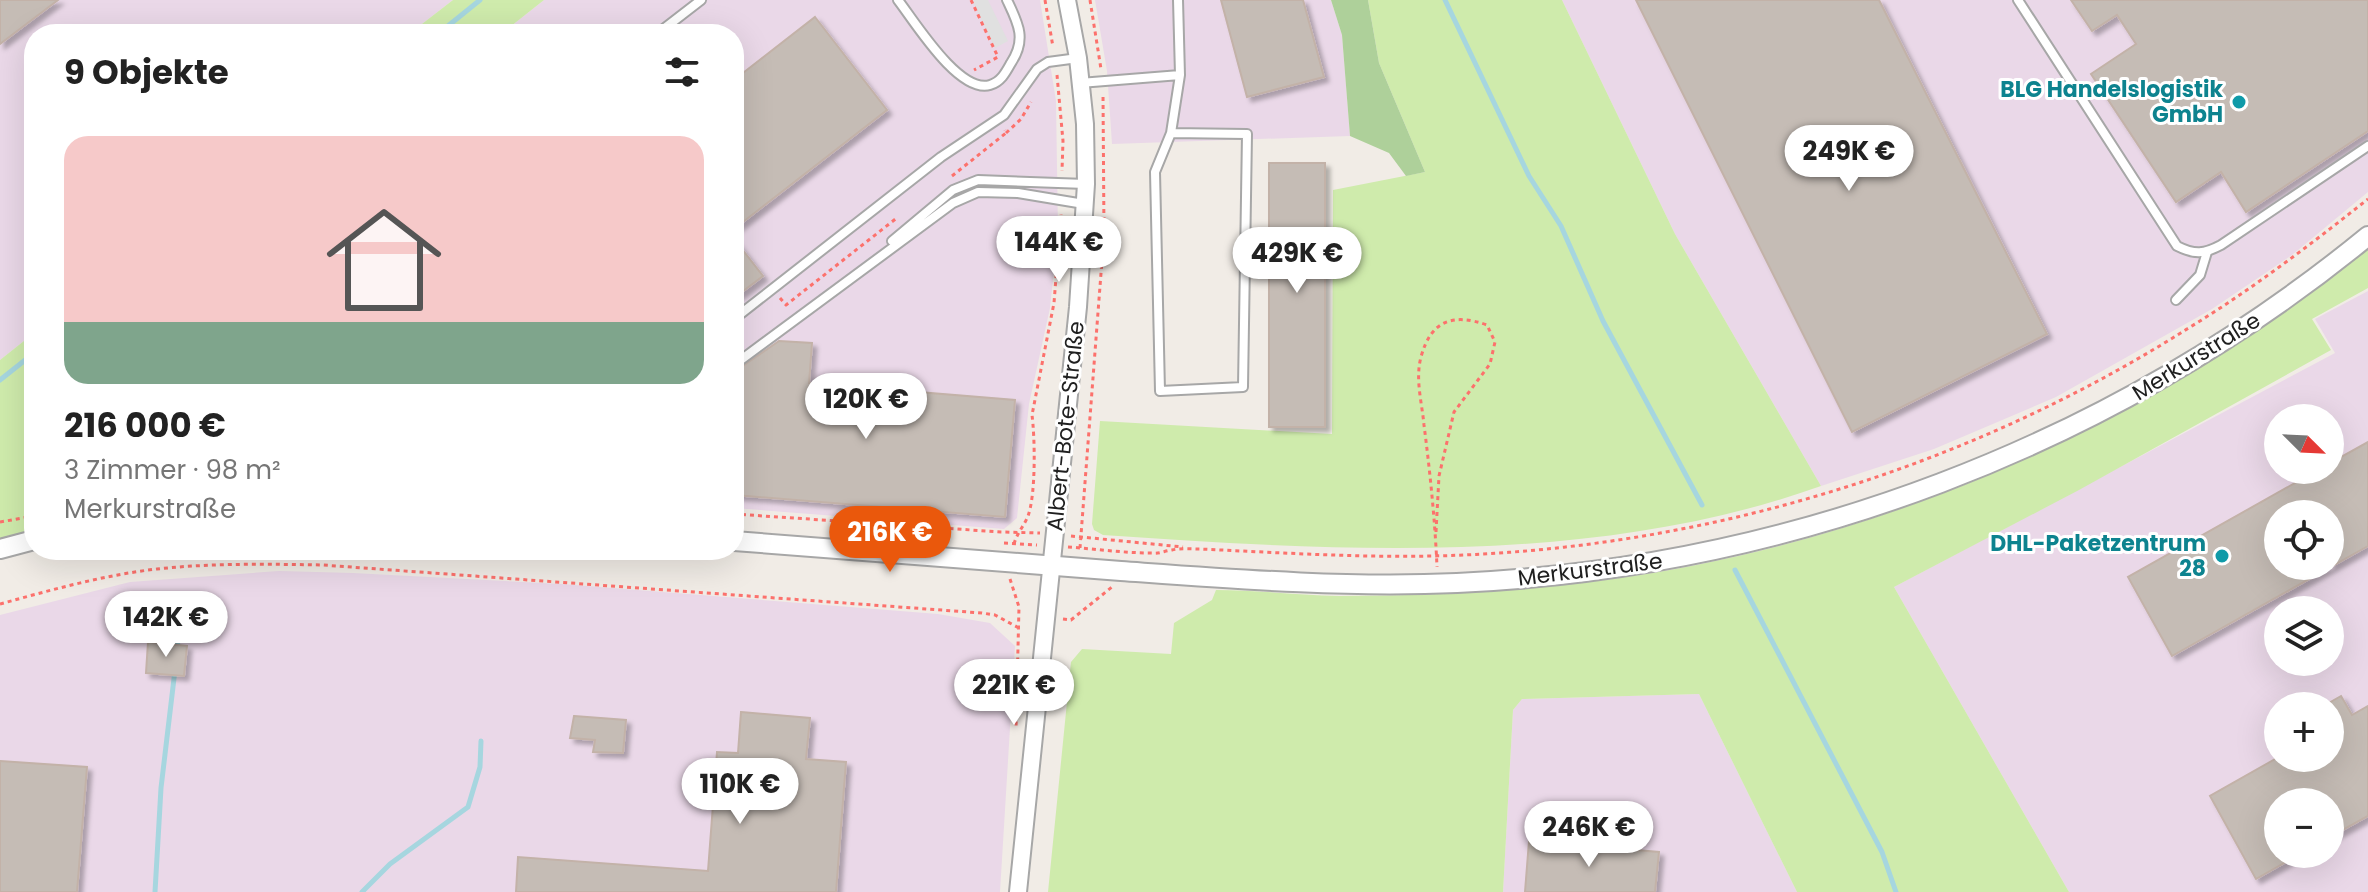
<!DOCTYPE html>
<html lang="de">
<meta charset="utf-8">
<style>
body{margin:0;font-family:Poppins,sans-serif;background:#f6f6f6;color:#222;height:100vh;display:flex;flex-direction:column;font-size:30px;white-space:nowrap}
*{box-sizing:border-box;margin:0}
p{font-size:26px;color:#767676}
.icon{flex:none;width:44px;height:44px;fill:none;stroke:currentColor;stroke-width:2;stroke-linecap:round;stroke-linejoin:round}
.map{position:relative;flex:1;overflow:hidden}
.side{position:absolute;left:24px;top:24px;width:720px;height:536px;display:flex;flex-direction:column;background:#fff;border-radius:32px;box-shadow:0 8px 32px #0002}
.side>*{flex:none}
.needle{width:52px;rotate:114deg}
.fabs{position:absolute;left:2264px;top:404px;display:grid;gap:16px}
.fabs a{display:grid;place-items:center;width:80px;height:80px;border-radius:50%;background:#fff;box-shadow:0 8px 32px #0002;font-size:40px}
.price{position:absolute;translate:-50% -68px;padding:0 18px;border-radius:28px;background:#fff;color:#222;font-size:26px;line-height:52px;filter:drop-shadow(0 2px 4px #0008)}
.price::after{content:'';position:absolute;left:50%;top:48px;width:24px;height:18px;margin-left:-12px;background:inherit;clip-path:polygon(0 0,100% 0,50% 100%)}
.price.current{background:#ea580c;color:#fff}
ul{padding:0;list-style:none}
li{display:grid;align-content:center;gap:16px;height:424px;padding:0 40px}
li+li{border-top:2px solid #e0e0e0}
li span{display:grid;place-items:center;height:248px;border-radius:24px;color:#555}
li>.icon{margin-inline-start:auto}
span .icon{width:144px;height:144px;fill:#fffc;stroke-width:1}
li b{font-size:34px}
h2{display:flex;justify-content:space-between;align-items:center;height:96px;padding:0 40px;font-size:34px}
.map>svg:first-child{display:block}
.industrial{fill:#ead8e8;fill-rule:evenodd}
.grass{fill:#cfebac}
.forest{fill:#aed09a}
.parking{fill:#e0e0e0}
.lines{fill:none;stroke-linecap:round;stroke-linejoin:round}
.stream{stroke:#a6d6df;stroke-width:5}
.building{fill:#c5bcb5;stroke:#c3b2a8;stroke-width:2;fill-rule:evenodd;filter:url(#shadow)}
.service-casing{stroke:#a7a7a7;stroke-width:12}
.minor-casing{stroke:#a7a7a7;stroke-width:20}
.tertiary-casing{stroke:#a7a7a7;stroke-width:22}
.path{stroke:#fc716c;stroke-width:3;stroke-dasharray:4 4;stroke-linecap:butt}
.service{stroke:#fff;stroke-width:8}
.minor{stroke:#fff;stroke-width:16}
.tertiary{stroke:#fff;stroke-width:18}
.culture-dot{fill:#0f9aa8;stroke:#fff;stroke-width:3}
.labels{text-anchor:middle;stroke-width:6;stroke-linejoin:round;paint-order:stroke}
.culture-label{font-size:22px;font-weight:bold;fill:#0d838f;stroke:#fff;text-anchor:end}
.street-label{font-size:22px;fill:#202020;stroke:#fff}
</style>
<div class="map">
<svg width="2368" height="892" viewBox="0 0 2368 892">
<defs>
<filter id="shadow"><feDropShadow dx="4.5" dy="4.5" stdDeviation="2" flood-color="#0004"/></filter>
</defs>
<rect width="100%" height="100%" fill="#f1ece6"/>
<path class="industrial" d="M0,0H453L409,34H34V333L0,360Z
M544,0H1040L1056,101L1058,232L1050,308L1029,404L1017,518L1004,529L734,508V34H501Z
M1095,0H1331L1342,35L1350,136L1112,144L1107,71Z
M1562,0H2368V192L2292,255L2212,309L2056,397L1934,449L1821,486L1675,234Z
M2368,291V892H2069L1894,587L2335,353L2315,319ZM2278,418H2330V470H2278ZM2278,514H2330V566H2278ZM2278,610H2330V662H2278ZM2278,706H2330V758H2278ZM2278,802H2330V854H2278Z
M279,571L353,573L562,584L938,614L990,623L1015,646L1000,892H0V615L130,582Z
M1699,694L1797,892H1503L1513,710L1522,699Z"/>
<path class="grass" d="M453,0H544L501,34H409Z
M1368,0H1562L1675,234L1821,486C1595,567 1338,551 1103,535L1094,530L1092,524L1100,421L1332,434L1333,190L1425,172L1379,63Z
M2368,246V288L2312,319L2331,350L2079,490L1894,587L2069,892H1797L1699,694L1522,699L1513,710L1503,892H1048L1071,662L1082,649L1171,654L1174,623L1212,600L1216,590C1257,590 1298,595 1339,596C1430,596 1522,591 1612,579C1818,551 2019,476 2197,369C2257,332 2313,289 2368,246Z
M34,333V531L0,540V360Z"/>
<path class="forest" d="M1331,0H1368L1379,63L1425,172L1406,176L1389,153L1350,136L1342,35Z"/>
<path class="parking" d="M972,0H988L1008,41L995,48Z"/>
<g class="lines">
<path class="stream" d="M1445,0L1529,176L1561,226L1603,321L1702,505
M438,34L480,0
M0,380L34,353
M1735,570L1882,852L1896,892
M177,648L180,626
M155,892L161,788L175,670
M362,892L390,864L468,807L480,767L481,741"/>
</g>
<path class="building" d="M0,0H58L0,44Z
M1221,0H1303L1324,77L1247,97Z
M1636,0H1879L2047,334L1852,432Z
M2071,0H2368V131L2246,212L2221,172L2176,202L2091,74L2136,44L2117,15L2092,31Z
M815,17L887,110L734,229V80Z
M1269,163H1325V427H1269Z
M734,239L763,276L734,298Z
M779,341L812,343L809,383L1015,400L1005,517L734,495V372Z
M2368,442V546L2172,656L2128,577L2318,470H2330V463ZM2278,514H2330V566H2278Z
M148,642L187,646L184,676L146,673Z
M2341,696L2352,715L2368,706V816L2330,837V802H2278V854H2300L2256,879L2210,796L2277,758H2330V728L2338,723L2330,706L2327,704Z
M741,712L810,718L806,759L846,762L836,892H516L518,857L708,871L717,752L738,753Z
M574,716L626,720L623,753L593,752L595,740L570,738Z
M0,761L87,767L77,892H0Z
M1529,841L1659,852L1655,892H1525Z"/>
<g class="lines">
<defs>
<path id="service" d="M898,0C915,22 959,94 990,85C1001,82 1006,72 1011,63C1027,39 1018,23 1007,0
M2018,0L2177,246C2195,255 2204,254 2221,245L2368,146
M657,34L701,0
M1080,83L1180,75L1178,0
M1171,133L1247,134L1243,387L1160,391L1155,172L1171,133L1180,75
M892,241L953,190L978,180L1086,184
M2176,300L2200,275L2207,252
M734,319L941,157L1004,115L1037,69L1048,62L1078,58
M734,365L953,203L978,192L1018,193L1084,204"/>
<path id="minor" d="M1018,892L1078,307L1086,184L1085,124L1078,58L1067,0"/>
<path id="tertiary" d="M734,541C863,551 992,561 1121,571C1233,579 1345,588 1457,583C1790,568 2110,447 2368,236
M0,549L34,540"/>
</defs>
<use href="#service" class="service-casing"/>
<use href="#minor" class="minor-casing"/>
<use href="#tertiary" class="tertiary-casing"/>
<path class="path" d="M971,0L998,57L974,70
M1045,0L1053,47
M1090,0L1101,69
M1057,75L1063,141L1062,171
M1006,133L1021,119L1031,102
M952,176L1006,133L1005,130
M780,298L786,305L898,217
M734,514L1001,532L1040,533
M0,522L34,516
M878,525L925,536
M1436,532L1439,476L1454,412L1490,364L1495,342L1487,325C1453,313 1431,320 1421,357C1415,379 1422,403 1424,425C1430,472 1435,520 1437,567
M1071,536L1183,547
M1004,543L1037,545
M1014,544C1017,533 1024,526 1028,516C1036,494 1035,438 1032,415L1054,303L1061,214
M1068,547C1096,549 1124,553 1152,553C1159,554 1164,551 1172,550C1180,548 1191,549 1200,549C1288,553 1376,559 1464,555C1718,544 1972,465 2187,329C2251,290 2310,245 2368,199
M1080,548L1104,234L1103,93
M1010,579L1019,607L1016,729
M0,604C51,590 104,575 157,569C212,563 268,564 323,565L982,613L995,615L1019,628
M1063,619L1071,620L1112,587"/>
<use href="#service" class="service"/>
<use href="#minor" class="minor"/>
<use href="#tertiary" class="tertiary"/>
</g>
<g class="culture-dot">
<circle cx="2239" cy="102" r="8"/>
<circle cx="2222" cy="556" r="8"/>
</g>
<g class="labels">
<g class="culture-label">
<text x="2223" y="97">BLG Handelslogistik<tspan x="2223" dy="25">GmbH</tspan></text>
<text x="2206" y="551">DHL-Paketzentrum<tspan x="2206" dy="25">28</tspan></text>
</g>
<g class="street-label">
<text transform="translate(2196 356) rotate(-32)" y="8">Merkurstraße</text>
<text transform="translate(1065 426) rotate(-84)" y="8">Albert-Bote-Straße</text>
<text transform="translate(1590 569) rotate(-7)" y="8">Merkurstraße</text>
</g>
</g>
</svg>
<div class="fabs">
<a><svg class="needle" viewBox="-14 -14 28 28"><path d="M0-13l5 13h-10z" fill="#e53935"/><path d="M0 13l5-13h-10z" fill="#767676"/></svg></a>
<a><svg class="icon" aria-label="locate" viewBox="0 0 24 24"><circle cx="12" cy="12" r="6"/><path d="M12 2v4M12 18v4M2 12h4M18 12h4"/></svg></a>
<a><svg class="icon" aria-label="layers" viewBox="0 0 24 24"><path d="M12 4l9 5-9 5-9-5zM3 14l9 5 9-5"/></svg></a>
<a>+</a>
<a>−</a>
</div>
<b class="price" style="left:1849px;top:193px">249K €</b>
<b class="price" style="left:1059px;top:284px">144K €</b>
<b class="price" style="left:1297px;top:295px">429K €</b>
<b class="price" style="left:866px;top:441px">120K €</b>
<b class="price current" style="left:890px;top:574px">216K €</b>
<b class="price" style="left:166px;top:659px">142K €</b>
<b class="price" style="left:1014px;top:727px">221K €</b>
<b class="price" style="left:740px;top:826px">110K €</b>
<b class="price" style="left:1589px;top:869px">246K €</b>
<section class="side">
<h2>9 Objekte<svg class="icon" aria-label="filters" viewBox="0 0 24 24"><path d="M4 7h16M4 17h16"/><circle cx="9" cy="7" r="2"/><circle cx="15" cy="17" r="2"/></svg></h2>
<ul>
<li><span style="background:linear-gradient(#f6c9c9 75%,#7fa58c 0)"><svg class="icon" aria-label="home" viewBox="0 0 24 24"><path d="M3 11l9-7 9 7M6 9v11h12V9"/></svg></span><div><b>216 000 €</b><p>3 Zimmer · 98 m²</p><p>Merkurstraße</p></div></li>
</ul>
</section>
</div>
